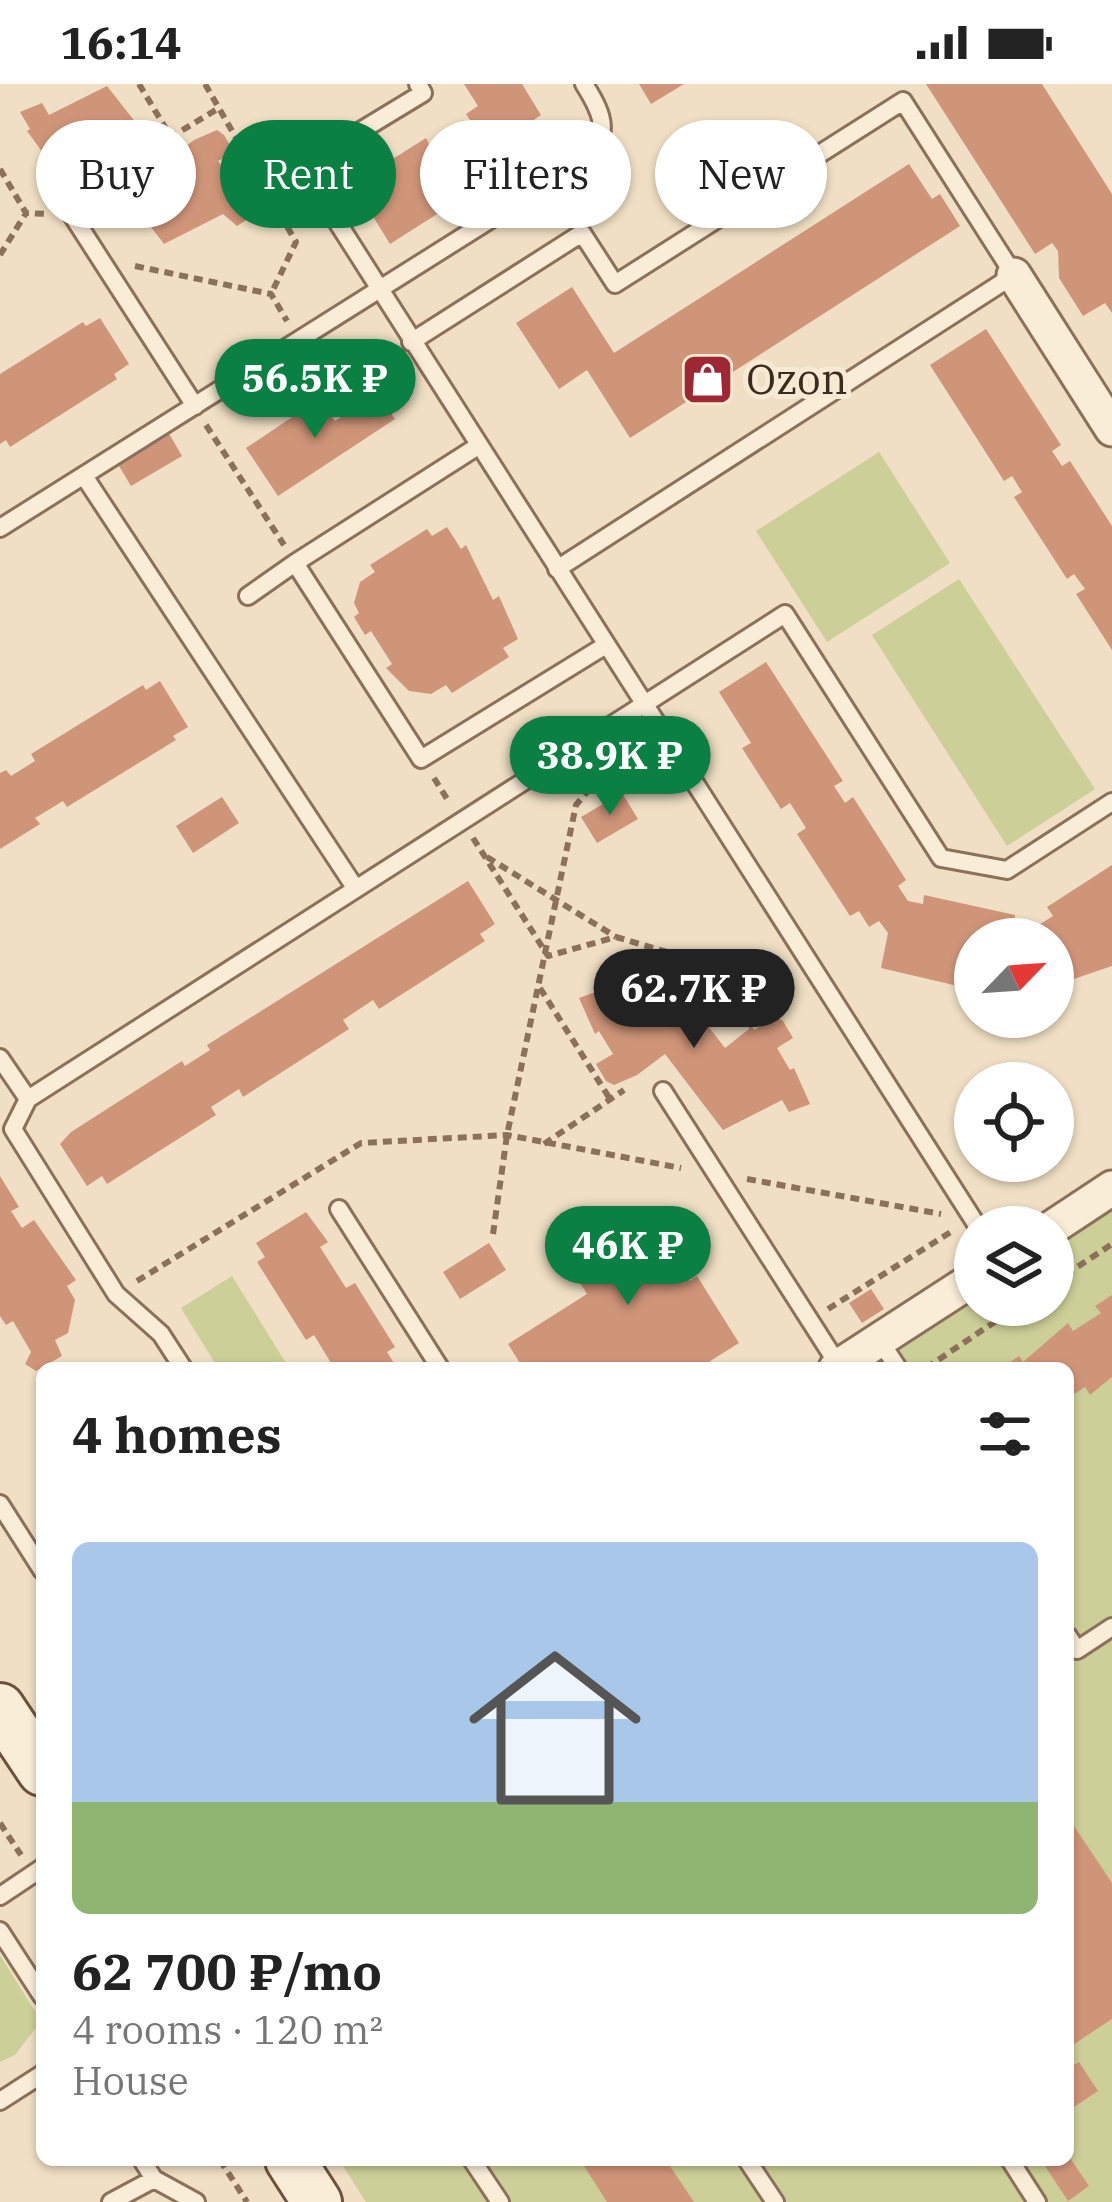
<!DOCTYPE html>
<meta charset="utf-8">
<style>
body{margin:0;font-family:"IBM Plex Serif",serif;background:#f6f6f6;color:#222;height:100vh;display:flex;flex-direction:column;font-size:45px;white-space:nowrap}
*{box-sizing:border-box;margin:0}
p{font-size:39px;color:#767676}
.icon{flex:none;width:66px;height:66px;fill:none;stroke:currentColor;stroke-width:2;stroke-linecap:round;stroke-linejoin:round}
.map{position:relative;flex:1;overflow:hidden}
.sheet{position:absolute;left:36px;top:1278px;width:1038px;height:804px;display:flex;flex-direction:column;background:#fff;border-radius:18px;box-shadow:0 3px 9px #0004}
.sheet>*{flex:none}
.top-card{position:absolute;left:36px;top:36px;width:1041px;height:108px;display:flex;gap:24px}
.needle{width:78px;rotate:65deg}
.buttons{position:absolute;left:954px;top:834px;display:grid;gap:24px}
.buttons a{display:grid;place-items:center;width:120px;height:120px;border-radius:50%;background:#fff;box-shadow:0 3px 9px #0004;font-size:60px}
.price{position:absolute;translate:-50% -102px;padding:0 27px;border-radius:42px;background:#0b8043;color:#fff;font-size:39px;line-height:78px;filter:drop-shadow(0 3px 6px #0008)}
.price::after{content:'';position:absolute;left:50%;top:72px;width:36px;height:27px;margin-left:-18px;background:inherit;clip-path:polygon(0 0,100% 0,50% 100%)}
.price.current{background:#222;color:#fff}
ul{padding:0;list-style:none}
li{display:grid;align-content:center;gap:24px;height:636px;padding:0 36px}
li span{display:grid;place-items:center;height:372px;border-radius:18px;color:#555}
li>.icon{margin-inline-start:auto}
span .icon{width:216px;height:216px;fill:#fffc;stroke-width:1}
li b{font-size:51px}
h2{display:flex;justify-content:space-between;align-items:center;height:144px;padding:0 36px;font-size:51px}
.chip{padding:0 42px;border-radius:54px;background:#fff;box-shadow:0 3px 9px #0004;font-size:42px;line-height:108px}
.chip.current{background:#0b8043;color:#fff}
.status{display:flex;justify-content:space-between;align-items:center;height:84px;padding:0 60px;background:#fff;direction:ltr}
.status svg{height:33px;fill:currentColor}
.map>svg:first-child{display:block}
.green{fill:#cdcf98}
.building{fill:#cf9579}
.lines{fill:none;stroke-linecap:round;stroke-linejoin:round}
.service-casing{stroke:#8b705a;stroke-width:22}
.minor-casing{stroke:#8b705a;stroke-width:39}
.secondary-casing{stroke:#6d513d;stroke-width:54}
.path{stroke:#8b705a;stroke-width:6;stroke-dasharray:9 6;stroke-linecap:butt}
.service{stroke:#faedd8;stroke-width:16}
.minor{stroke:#faedd8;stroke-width:33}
.secondary{stroke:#faedd8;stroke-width:48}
.labels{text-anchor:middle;stroke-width:10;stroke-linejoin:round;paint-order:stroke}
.poi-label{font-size:42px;fill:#3b2a1e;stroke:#f7ead4;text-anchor:start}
</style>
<div class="status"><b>16:14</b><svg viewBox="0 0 49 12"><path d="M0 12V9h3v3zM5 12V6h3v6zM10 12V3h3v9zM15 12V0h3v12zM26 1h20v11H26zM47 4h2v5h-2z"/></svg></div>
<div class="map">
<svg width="1112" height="2118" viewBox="0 0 1112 2118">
<rect width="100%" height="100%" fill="#f0dfc4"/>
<path class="green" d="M879,368L950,479L827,558L756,447Z
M959,495L1095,705L1007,762L872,551Z
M1112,1127V2118H366L339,2076H1068V1284H867L975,1215V1221H1053V1165Z
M232,1192L289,1284H218L181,1224Z
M0,1871L41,1937L15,1971L0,1978Z"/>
<path class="building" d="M464,0H522L541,31L525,42L538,66L390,160L353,100L426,54L431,64L472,39L466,30L478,22Z
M639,0H684L651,20Z
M926,0H1042L1112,110V229L1105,219L1083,232L1059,194L1058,167L1052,159L1035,170Z
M107,2L166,77L194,56L217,46L224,51L234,68L218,77L245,115L241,117L251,133L237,142L223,130L164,160L106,84L78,105L55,114L47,110L37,94L54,84L27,47L30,45L20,28L42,19L49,31Z
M909,80L932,115L940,110L960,142L630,354L587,286L559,305L516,239L572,203L614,269Z
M100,234L129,280L114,290L117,295L10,363L6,356L0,360V290L83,238L86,242Z
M986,245L1061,361L1052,367L1062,382L1070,377L1112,442V566L1076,510L1085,505L1074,490L1067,495L1014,413L1022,408L1012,392L1004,397L930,281Z
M377,309L395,335L278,412L246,364L319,315L335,337Z
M167,346L182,372L131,402L116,377Z
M447,443L461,465L466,461L493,516L499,512L518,555L503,564L509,573L452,609L446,601L431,610L409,607L386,584L392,580L371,547L365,551L354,533L359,529L354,519L360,498L375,488L370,481L427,445L432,452Z
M766,578L843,697L834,702L845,719L853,713L906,796L898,802L908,817L923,820L924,811L1015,831L1014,840L1034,844L1053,832L1047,823L1112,781V882L1065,898L1053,909V855H975V906L881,884L888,849L879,837L869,843L859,827L850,832L797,750L806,744L790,719L781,725L742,664L751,659L719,608Z
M160,597L188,643L173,652L176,656L67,723L63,717L35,734L40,740L0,765V689L6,686L11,692L35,677L31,670L143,601L146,606Z
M622,709L638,735L597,759L581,733Z
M222,713L239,739L193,769L176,742Z
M468,797L495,840L480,850L485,857L379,925L373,916L343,936L349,945L243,1013L239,1005L211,1023L216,1031L107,1100L102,1092L87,1102L60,1060L71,1048L182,977L185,982L210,966L207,961Z
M666,888L725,964L749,945L748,935L754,946L776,933L783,937L793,954L777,964L790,986L794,984L810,1020L789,1028L782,1016L723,1046L665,970L637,991L614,1001L606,997L596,980L613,970L599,947L595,950L579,914L601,906L607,917Z
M0,1092L19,1123L11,1127L22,1144L34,1136L76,1196L67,1202L75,1216L68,1249L55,1256L62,1272L36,1287L25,1280L31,1268L13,1237L6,1241L0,1232Z
M306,1128L328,1158L320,1163L346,1204L355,1199L395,1263L387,1268L397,1284H322L331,1279L314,1251L306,1256L257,1178L265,1173L256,1159Z
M611,1131L656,1144L689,1197L697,1192L739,1259L699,1284H523L508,1260L587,1210L558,1164Z
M489,1159L506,1186L460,1215L443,1188Z
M871,1205L884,1225L862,1239L849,1219Z
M1112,1211V1293L1090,1311L1085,1303L1068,1314V1284H1001L1019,1272L1023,1278L1068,1239L1073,1247L1101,1229L1095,1222Z
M1072,1739L1112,1799V1935L1068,1964Z
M1079,1978L1098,2007L1068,2027V1985Z
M1068,2071L1089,2102L1068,2117L1041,2076H1068Z
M580,2076H666L694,2118H607Z"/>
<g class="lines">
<defs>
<path id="service" d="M418,0L423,9L316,74L313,100L978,1143
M72,131L195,322
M411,258L582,149L615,200L903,17L1014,191L557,485
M478,362L295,479L421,675L606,561
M84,392L356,805
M0,444L588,74C612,48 601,27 584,0
M248,512L295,479
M0,974L28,1015L13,1045L116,1210L161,1250L183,1284
M663,1007L839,1282
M28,1015L785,530L941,774L1007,786L1112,718
M339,1125L440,1284
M880,1257L898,1284
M0,1420L42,1486
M1068,1552L1077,1566L1112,1543
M0,1812L42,1784
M0,1847L42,1912
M0,2017L42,1990
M142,2076L154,2095L196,2118
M472,2076L500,2118
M747,2076L775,2118
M1010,2076L1037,2118
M111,2118L154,2095"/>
<path id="minor" d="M1014,191L1112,345
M1053,1143L1112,1104
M836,1284L975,1194"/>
<path id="secondary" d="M0,1624L42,1687
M290,2076L317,2118"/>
</defs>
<use href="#service" class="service-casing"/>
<use href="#minor" class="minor-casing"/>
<use href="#secondary" class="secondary-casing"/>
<path class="path" d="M139,0L171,53L219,24
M205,0L296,158L271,210
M0,85L26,129L49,130
M259,94L275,84L283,96
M0,171L26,129
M135,182L271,210L287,237
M206,341L284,461
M434,694L449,718
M473,754L548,872L616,853L681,872
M487,773L616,853
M540,904L610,1015
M544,1060L624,1006
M747,1095L941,1130
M493,1150L507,1051L576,721L623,665
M137,1197L361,1059L507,1051L681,1084
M1053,1199L1112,1160
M828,1225L954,1146
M926,1284L1020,1221
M0,1739L21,1771
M220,2076L247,2118"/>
<use href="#service" class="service"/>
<use href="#minor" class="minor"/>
<use href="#secondary" class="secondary"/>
</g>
<defs>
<symbol id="shop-square" viewBox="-11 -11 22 22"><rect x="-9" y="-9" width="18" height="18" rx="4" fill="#9d2833" stroke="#f7ead4"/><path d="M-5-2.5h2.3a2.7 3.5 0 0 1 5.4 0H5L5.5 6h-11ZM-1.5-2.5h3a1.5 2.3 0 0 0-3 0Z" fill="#fff"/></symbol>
</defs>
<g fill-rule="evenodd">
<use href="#shop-square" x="678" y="266" width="59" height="59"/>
</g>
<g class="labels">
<g class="poi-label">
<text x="746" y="310">Ozon</text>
</g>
</g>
</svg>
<div class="buttons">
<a><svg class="needle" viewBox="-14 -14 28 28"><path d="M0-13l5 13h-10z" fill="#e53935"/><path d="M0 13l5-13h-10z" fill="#767676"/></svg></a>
<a><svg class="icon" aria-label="locate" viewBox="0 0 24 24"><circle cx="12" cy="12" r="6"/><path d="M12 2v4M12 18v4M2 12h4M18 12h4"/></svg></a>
<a><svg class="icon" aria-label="layers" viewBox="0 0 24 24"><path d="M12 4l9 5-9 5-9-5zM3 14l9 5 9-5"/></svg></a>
</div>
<b class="price" style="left:315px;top:357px">56.5K ₽</b>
<b class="price" style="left:610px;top:734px">38.9K ₽</b>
<b class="price current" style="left:694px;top:967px">62.7K ₽</b>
<b class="price" style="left:628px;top:1224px">46K ₽</b>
<div class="top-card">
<a class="chip">Buy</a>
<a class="chip current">Rent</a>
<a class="chip">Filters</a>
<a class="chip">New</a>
</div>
<section class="sheet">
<h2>4 homes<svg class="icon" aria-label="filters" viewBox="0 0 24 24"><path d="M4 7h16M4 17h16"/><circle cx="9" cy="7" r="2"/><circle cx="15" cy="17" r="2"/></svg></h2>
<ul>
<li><span style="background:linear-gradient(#a9c7e8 70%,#8fb573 0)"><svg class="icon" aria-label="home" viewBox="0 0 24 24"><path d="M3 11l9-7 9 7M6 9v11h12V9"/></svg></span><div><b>62 700 ₽/mo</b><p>4 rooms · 120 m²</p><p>House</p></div></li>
</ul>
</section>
</div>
